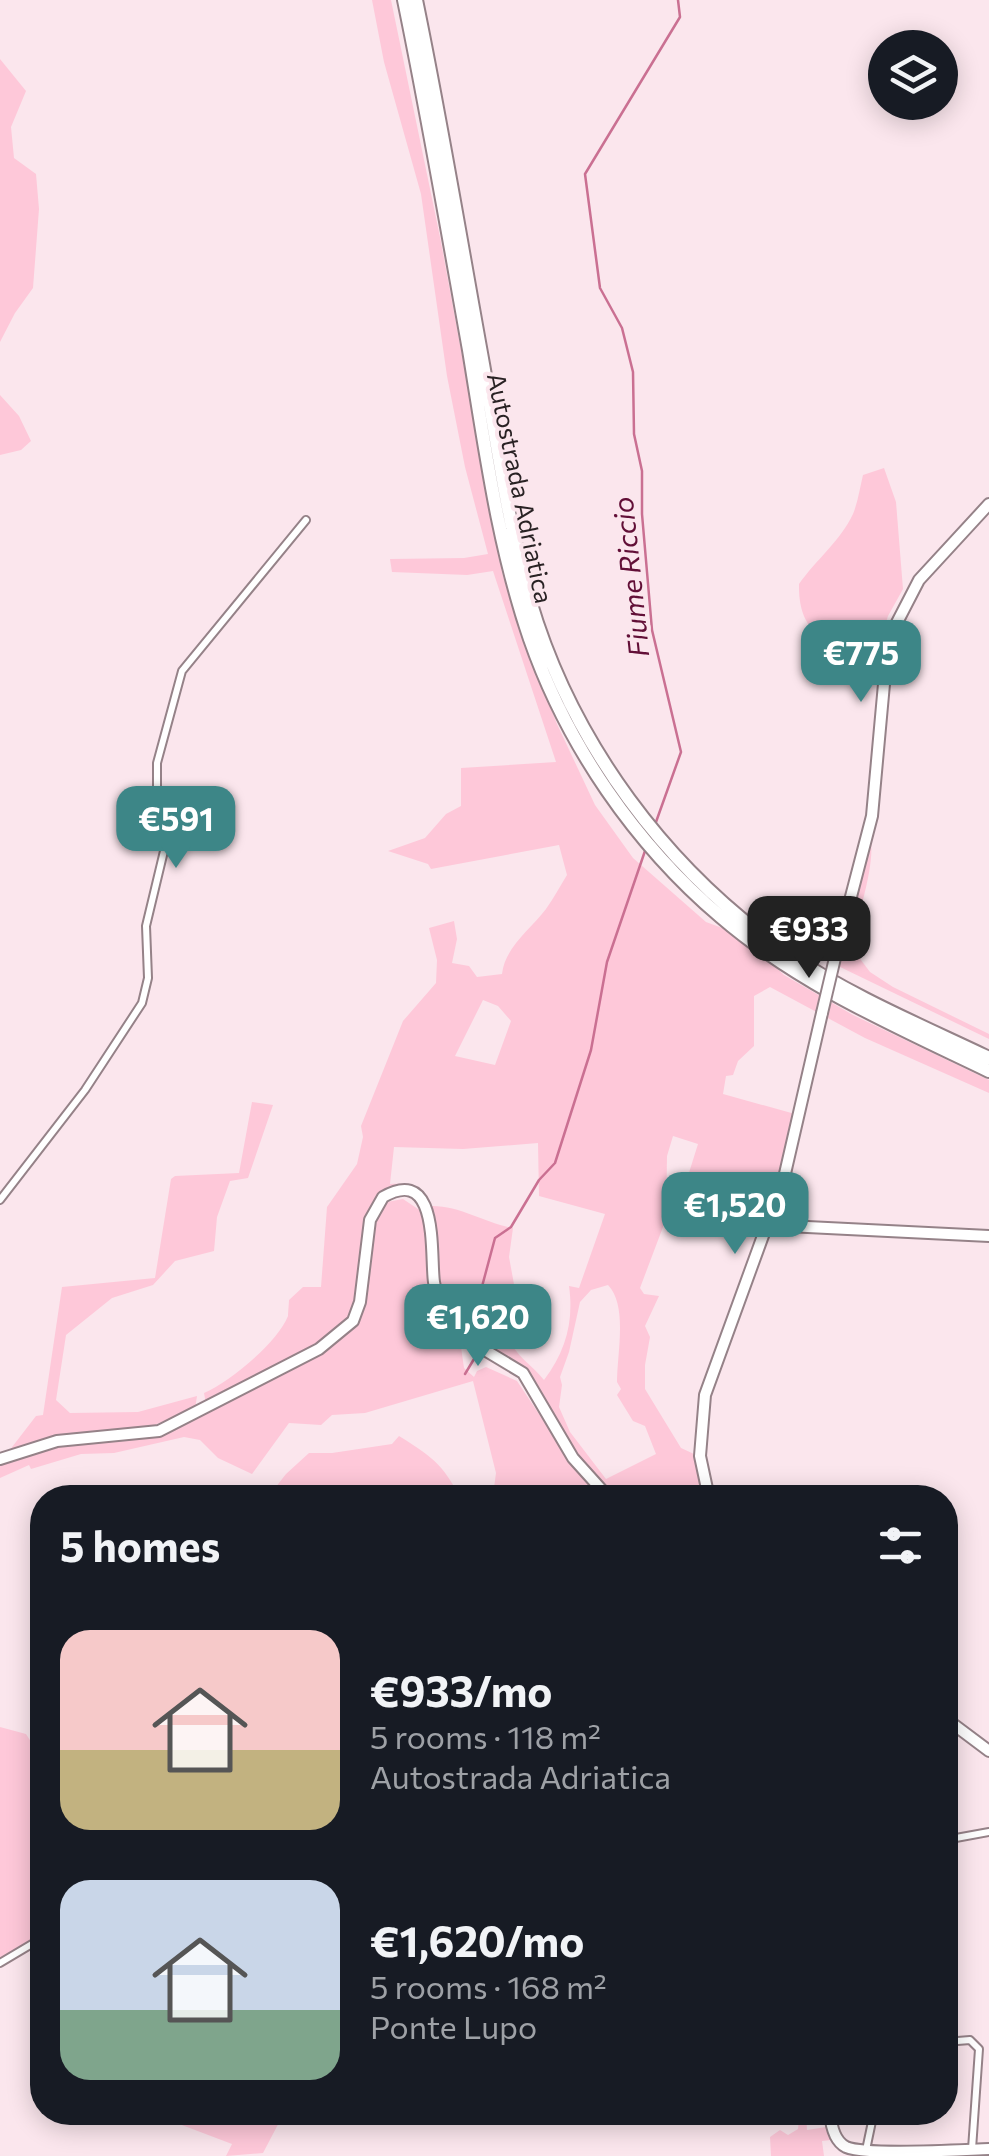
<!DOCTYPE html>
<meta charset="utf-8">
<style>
body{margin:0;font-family:Commissioner,sans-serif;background:#242831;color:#f1f3f6;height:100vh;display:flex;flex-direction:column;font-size:38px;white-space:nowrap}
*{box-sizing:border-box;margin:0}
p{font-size:32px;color:#9ea1a6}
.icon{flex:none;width:55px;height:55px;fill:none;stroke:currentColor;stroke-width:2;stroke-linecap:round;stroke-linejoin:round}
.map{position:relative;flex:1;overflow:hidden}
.panel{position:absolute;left:30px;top:1485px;width:928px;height:640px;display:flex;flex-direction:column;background:#171b24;border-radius:40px;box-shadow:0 5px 25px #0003}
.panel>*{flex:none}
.buttons{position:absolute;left:868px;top:30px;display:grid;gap:20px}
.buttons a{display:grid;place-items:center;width:90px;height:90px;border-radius:50%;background:#171b24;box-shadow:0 5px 25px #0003;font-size:50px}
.price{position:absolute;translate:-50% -85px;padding:0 22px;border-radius:20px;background:#3d8687;color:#fff;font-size:32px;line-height:65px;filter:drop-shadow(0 2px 5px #0008)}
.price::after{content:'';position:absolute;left:50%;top:60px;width:30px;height:22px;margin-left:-15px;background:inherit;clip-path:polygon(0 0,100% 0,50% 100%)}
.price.selected{background:#222;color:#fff}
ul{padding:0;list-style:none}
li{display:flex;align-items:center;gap:30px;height:250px;padding:0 30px}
li span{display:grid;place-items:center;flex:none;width:280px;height:200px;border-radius:30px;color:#555}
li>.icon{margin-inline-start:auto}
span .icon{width:120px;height:120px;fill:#fffc;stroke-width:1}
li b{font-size:42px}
h2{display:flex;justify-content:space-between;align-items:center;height:120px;padding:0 30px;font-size:42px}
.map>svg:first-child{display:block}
.green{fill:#fec8d9;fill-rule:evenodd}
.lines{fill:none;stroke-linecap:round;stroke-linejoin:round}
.stream{stroke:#ca7092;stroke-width:2.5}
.street-casing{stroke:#958288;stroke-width:10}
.secondary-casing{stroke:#958288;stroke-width:14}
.highway-casing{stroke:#958288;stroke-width:16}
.street{stroke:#fff;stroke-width:6}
.secondary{stroke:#fff;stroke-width:10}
.highway{stroke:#fff;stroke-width:12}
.secondary-bridge-casing{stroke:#958288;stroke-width:14;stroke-linecap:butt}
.secondary-bridge{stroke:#fff;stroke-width:10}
.labels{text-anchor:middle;stroke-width:8;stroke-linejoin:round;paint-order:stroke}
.street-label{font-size:25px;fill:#292224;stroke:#fbe6ed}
.water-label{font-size:28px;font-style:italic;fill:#620f37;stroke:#fbe6ed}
</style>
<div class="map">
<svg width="989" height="2156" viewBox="0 0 989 2156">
<rect width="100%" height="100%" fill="#fbe6ed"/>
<path class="green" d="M372,0H391L441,242L502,572L517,622L557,724L595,805L633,858L706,922L725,929L763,955L784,975L853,1015L989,1080V1093L865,1038L770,987L754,996V1046L738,1061L733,1075L726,1076L723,1094L795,1114L781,1180L766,1223L682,1195L698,1144L673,1136L667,1156L666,1219L640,1288L644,1294L659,1296L645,1326L650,1337L645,1365V1389L681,1448L694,1454L704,1497H613C595,1479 577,1459 563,1436C549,1414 544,1386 524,1367C501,1347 463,1343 445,1316L419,1194L382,1193C348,1225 372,1286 346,1324C327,1351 239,1387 206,1404L204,1393C229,1383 278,1342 288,1316C288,1314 289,1302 289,1300L303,1287H321L327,1207L357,1164L363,1137L361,1126L403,1021L436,983L437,960L429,928L454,921L457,939L452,963L469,966L477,977L502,974C505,947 530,930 546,909C554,898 560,886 567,875L559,845L431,869L428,864L388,851L425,838L446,814L461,806V768L556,762L493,571L467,575L392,572L390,559L464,558L488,554L465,467L447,376L421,194L384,62ZM483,1000L498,1006L511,1021L495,1065L455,1056ZM538,1143L539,1196L605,1214L579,1288L569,1286C574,1321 566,1351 544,1380C532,1365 514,1355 507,1335L518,1306L509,1257L513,1228C485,1223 459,1205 430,1206C425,1185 409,1183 390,1184L394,1147L463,1149ZM608,1285C628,1306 617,1353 617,1382L621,1389L617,1395L633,1421L645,1426L656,1454L606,1479L570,1432L559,1407L562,1385L560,1377L569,1352L580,1302L591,1290Z
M0,59L26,91L11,127L14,158L36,174L39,209L33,288L15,313L0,342Z
M0,395L19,416L31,441L21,450L0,455Z
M884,468L896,502L903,589L888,616L876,653C829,647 798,636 799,584C816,560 841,540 853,514C858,502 860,487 863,475Z
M870,836C877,863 856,921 850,950L855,952L870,972L893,987L989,1034V1039L838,966Z
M252,1102L273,1105L248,1178L230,1181L217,1217L214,1251L175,1261L153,1285L112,1298L66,1335L56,1400L70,1413L138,1412L197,1396L195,1409L144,1429L65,1435L9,1451L36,1416L43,1415L62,1287L155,1278L171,1179L175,1176L239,1173Z
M403,1199L424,1213L437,1312L460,1340L464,1368L474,1377L477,1371L486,1367L517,1381L561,1447L602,1497H484L494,1488L496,1473L473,1381L365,1413L332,1415L321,1425L289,1423L252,1474L218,1458L200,1440L184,1437L114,1453L81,1454L31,1469L29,1465L0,1478V1463L41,1448L165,1434L310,1359L344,1337L359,1319L378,1213L387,1202Z
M399,1436C431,1456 442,1463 460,1497H379V1485L343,1497H268L286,1474L309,1453H332L392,1444Z
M0,1727L26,1734L42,1759V1765L32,1782L30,1806L42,1835V1935L0,1960Z
M158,2113L200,2125L205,2113H284L263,2153L226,2156L232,2144L158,2116Z
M806,2114L807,2130L826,2127L831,2140L822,2141L824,2156H771L770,2137L780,2130L788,2135L798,2129L799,2119Z"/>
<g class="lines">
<path class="stream" d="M656,822L681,752L652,630L642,514V471L634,434L633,372L622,328L600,288L585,174L680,17L678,0
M483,1342L485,1325L480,1294L495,1238L511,1227L539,1180L555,1163L591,1050L607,962L646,848
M465,1374L480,1349"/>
<defs>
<path id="street" d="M0,1200L85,1090L142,1003L148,978L146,926L164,851L157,800V763L182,671L306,520
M945,1840L989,1832
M0,1963L42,1938
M945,2042L970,2040L979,2049L972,2149
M866,2150L874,2112"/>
<path id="secondary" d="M835,958L872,816L888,640L919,580L989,504
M767,1225L989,1236
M0,1459L57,1441L159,1431L319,1349L353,1321L360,1302L370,1220L383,1197C440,1164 430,1255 434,1282C437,1298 440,1314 448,1328L523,1373L573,1458L609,1498
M709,1498L700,1456L705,1395L784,1178L822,1013
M945,1718L989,1751
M830,2112C831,2125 834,2141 846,2147C867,2156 960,2150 989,2149"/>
<path id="highway" d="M404,0C428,116 448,233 469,350C485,447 498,546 530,639C567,745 635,844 721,917C800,985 896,1026 989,1071
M416,0C441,121 461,243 483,364C497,443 508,524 530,601C572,743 666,870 788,954C850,996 922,1026 989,1058"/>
</defs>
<use href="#street" class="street-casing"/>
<use href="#secondary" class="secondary-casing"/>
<use href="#highway" class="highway-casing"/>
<use href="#street" class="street"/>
<use href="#secondary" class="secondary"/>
<use href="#highway" class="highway"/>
<defs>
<path id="secondary-bridge" d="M822,1013L835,958"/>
</defs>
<use href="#secondary-bridge" class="secondary-bridge-casing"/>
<use href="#secondary-bridge" class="secondary-bridge"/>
</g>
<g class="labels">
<g class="street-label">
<text transform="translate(520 488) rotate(78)" y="9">Autostrada Adriatica</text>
</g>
<g class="water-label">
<text transform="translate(631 577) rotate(-96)" y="10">Fiume Riccio</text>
</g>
</g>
</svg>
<div class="buttons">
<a><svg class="icon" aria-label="layers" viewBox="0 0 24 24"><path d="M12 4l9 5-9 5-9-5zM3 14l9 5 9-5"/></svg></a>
</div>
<b class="price" style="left:861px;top:705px">€775</b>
<b class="price" style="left:176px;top:871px">€591</b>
<b class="price selected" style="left:809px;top:981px">€933</b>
<b class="price" style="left:735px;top:1257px">€1,520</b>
<b class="price" style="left:478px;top:1369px">€1,620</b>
<section class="panel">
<h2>5 homes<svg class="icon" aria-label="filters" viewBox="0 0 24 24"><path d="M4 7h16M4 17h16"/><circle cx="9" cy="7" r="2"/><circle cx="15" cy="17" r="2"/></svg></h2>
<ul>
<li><span style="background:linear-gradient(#f6c9c9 60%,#c2b280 0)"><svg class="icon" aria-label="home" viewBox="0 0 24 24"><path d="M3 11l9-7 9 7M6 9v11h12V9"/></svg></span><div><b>€933/mo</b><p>5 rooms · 118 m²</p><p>Autostrada Adriatica</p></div></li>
<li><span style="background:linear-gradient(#c9d6e8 65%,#7fa58c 0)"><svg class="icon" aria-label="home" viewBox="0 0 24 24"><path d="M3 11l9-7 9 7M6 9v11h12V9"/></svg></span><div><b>€1,620/mo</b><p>5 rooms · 168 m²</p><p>Ponte Lupo</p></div></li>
</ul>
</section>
</div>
